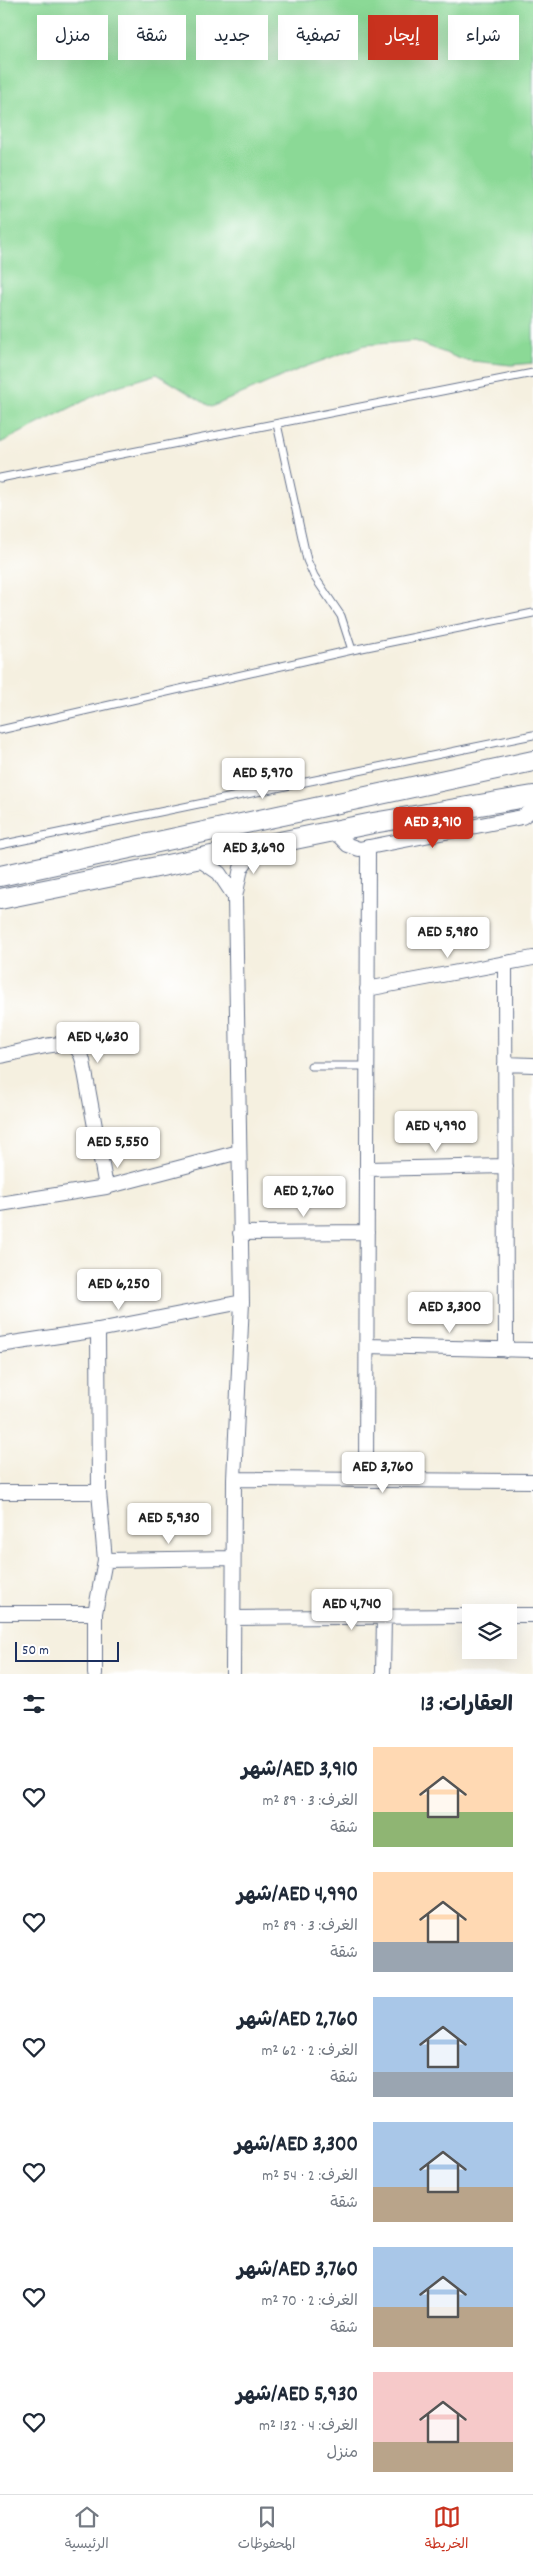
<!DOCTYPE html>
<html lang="ar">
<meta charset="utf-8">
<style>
body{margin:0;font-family:Dekko,"Playpen Sans Arabic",sans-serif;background:#f6f6f7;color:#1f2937;direction:rtl;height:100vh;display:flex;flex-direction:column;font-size:19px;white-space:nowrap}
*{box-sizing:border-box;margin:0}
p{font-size:16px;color:#747a83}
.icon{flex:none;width:28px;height:28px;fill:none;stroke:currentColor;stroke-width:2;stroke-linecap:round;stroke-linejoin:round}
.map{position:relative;height:1674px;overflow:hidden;direction:ltr}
.drawer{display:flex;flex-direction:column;background:#fff;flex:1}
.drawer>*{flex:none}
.banner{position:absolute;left:15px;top:15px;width:504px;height:45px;direction:rtl;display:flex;gap:10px}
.buttons{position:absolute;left:462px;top:1604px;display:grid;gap:10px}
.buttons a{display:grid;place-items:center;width:55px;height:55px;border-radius:0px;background:#fff;box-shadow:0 5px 20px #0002;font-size:25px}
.scale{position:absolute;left:15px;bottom:12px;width:104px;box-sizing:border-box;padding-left:5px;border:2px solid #1b2f5e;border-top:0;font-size:14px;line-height:18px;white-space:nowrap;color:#1b2f5e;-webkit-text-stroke:4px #fff;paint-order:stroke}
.price{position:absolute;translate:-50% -42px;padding:0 11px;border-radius:5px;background:#fff;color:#222;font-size:16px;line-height:32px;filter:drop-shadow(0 1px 2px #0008)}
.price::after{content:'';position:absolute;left:50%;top:30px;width:15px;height:11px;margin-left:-8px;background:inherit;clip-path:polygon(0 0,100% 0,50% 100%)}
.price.selected{background:#c8321e;color:#fff}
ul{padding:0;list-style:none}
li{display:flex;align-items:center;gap:15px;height:125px;padding:0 20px}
li span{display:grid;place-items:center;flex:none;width:140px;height:100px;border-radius:0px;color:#555}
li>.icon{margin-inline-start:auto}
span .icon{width:60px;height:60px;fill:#fffc;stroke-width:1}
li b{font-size:21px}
h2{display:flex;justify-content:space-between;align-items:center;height:60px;padding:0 20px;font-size:21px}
.pill{padding:0 18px;border-radius:0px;background:#fff;box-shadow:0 5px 20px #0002;font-size:18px;line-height:45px}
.pill.selected{background:#c8321e;color:#fff}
.menu{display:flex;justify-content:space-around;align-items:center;height:70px;border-top:1px solid #e0e1e3;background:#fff;font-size:14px;color:#747a83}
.menu a{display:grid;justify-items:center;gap:2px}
.menu .selected{color:#c8321e}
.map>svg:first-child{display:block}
.green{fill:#8bd996;stroke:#53847a}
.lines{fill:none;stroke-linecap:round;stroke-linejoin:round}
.lane-casing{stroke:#67738c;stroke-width:9}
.street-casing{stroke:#67738c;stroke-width:16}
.secondary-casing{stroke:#67738c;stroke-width:22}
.lane{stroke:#fff;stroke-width:7}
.street{stroke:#fff;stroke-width:14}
.secondary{stroke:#fff;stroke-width:20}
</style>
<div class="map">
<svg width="533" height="1674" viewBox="0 0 533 1674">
<rect width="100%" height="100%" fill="#fff"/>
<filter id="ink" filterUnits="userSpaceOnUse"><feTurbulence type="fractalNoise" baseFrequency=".02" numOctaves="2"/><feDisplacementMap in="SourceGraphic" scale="10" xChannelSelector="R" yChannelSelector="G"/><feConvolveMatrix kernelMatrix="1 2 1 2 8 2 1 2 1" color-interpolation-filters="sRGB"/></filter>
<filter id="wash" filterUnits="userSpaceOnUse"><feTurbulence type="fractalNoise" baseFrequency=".0096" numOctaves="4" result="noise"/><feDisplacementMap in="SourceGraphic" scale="20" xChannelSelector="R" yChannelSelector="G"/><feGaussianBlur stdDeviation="1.12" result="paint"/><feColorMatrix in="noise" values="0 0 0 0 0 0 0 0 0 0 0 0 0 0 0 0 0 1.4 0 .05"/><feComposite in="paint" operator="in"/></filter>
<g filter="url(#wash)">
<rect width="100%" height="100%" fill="#f5f0e0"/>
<path class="green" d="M0,0H533V363L511,365L463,360L415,341L365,345L302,368L211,407L157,374L108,389L0,443Z"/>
</g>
<g filter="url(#ink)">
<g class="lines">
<defs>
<path id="lane" d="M277,424L307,560L314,576L341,616L352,650
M0,478L533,373
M0,730L352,650L533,613
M0,845L533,735
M311,1066H367"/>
<path id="street" d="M334,831L348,845L359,849L522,817L533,809
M197,858L219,873L235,897
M505,963L506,1350
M367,989L533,958
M0,1056C16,1053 54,1042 68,1044C77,1045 81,1053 83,1061L106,1187
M505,1064L533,1065
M367,1169L506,1166
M0,1204L106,1187L239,1152
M240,1233L367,1232
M0,1345L98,1330L242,1302
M367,1346L533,1350
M234,1479L533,1481
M366,1479L368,847
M0,1492H99
M105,1560L233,1558
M0,1613H95
M509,1615H533
M233,1618L471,1616
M95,1674V1613L105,1560L99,1492L98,1330
M233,1674L234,1479L242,1302L235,897L241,868L257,846
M383,1674L384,1616"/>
<path id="secondary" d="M0,876L533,761
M0,899L373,823L533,796"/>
</defs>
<use href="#lane" class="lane-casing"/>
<use href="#street" class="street-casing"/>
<use href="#secondary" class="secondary-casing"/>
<use href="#lane" class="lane"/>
<use href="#street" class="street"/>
<use href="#secondary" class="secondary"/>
</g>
</g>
</svg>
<div class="buttons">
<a><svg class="icon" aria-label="layers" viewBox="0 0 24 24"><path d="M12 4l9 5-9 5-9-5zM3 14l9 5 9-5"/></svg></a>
</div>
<div class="scale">50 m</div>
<b class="price" style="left:263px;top:800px">AED 5,970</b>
<b class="price selected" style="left:433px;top:849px">AED 3,910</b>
<b class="price" style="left:254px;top:875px">AED 3,690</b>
<b class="price" style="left:448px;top:959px">AED 5,980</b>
<b class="price" style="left:98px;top:1064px">AED 4,630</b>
<b class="price" style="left:436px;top:1153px">AED 4,990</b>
<b class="price" style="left:118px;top:1169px">AED 5,550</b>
<b class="price" style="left:304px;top:1218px">AED 2,760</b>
<b class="price" style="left:119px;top:1311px">AED 6,250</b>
<b class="price" style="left:450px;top:1334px">AED 3,300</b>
<b class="price" style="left:383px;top:1494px">AED 3,760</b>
<b class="price" style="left:169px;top:1545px">AED 5,930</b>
<b class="price" style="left:352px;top:1631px">AED 4,740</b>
<div class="banner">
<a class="pill">شراء</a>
<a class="pill selected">إيجار</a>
<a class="pill">تصفية</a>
<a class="pill">جديد</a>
<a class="pill">شقة</a>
<a class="pill">منزل</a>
</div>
</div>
<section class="drawer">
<h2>العقارات: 13<svg class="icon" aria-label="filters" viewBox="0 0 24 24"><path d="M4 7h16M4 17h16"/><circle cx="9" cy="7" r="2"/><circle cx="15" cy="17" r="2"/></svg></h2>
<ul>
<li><span style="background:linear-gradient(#ffd9b3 65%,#8fb573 0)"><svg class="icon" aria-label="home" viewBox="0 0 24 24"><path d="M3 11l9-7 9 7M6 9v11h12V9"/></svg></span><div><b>AED 3,910/شهر</b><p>الغرف: 3 · 89 m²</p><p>شقة</p></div><svg class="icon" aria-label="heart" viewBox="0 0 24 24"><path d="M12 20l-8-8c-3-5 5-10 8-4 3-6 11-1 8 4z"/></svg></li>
<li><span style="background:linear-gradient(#ffd9b3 70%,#9aa5b1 0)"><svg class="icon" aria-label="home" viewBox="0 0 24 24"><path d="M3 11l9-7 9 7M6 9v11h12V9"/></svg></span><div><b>AED 4,990/شهر</b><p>الغرف: 3 · 89 m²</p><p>شقة</p></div><svg class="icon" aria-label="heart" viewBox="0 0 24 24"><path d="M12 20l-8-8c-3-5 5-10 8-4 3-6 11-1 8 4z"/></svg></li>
<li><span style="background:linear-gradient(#a9c7e8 75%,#9aa5b1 0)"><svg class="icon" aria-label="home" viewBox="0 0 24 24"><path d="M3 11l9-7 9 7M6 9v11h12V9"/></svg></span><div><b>AED 2,760/شهر</b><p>الغرف: 2 · 62 m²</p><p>شقة</p></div><svg class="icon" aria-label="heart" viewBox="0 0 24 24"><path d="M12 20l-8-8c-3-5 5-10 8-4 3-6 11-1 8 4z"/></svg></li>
<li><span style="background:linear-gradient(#a9c7e8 65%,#b9a48a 0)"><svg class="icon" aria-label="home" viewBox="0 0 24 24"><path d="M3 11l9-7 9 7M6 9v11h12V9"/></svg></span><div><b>AED 3,300/شهر</b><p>الغرف: 2 · 54 m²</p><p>شقة</p></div><svg class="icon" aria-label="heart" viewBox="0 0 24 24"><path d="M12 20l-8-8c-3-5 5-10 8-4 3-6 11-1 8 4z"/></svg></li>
<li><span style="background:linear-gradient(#a9c7e8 60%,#b9a48a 0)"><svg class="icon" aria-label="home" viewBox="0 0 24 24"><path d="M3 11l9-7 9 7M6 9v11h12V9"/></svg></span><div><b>AED 3,760/شهر</b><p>الغرف: 2 · 70 m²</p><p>شقة</p></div><svg class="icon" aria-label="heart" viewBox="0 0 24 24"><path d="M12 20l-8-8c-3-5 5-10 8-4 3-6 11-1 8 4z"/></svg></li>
<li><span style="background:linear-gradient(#f6c9c9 70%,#b9a48a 0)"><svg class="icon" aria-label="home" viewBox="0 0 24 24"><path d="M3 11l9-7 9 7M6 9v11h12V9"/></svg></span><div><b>AED 5,930/شهر</b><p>الغرف: 4 · 132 m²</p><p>منزل</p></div><svg class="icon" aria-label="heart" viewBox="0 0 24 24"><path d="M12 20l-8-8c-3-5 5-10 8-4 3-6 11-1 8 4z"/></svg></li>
</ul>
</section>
<nav class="menu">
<a class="selected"><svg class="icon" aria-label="map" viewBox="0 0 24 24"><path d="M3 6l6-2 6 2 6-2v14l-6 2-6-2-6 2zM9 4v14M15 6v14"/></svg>الخريطة</a>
<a><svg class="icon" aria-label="saved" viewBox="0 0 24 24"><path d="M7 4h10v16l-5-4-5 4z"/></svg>المحفوظات</a>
<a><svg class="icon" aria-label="home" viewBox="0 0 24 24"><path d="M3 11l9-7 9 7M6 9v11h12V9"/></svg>الرئيسية</a>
</nav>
